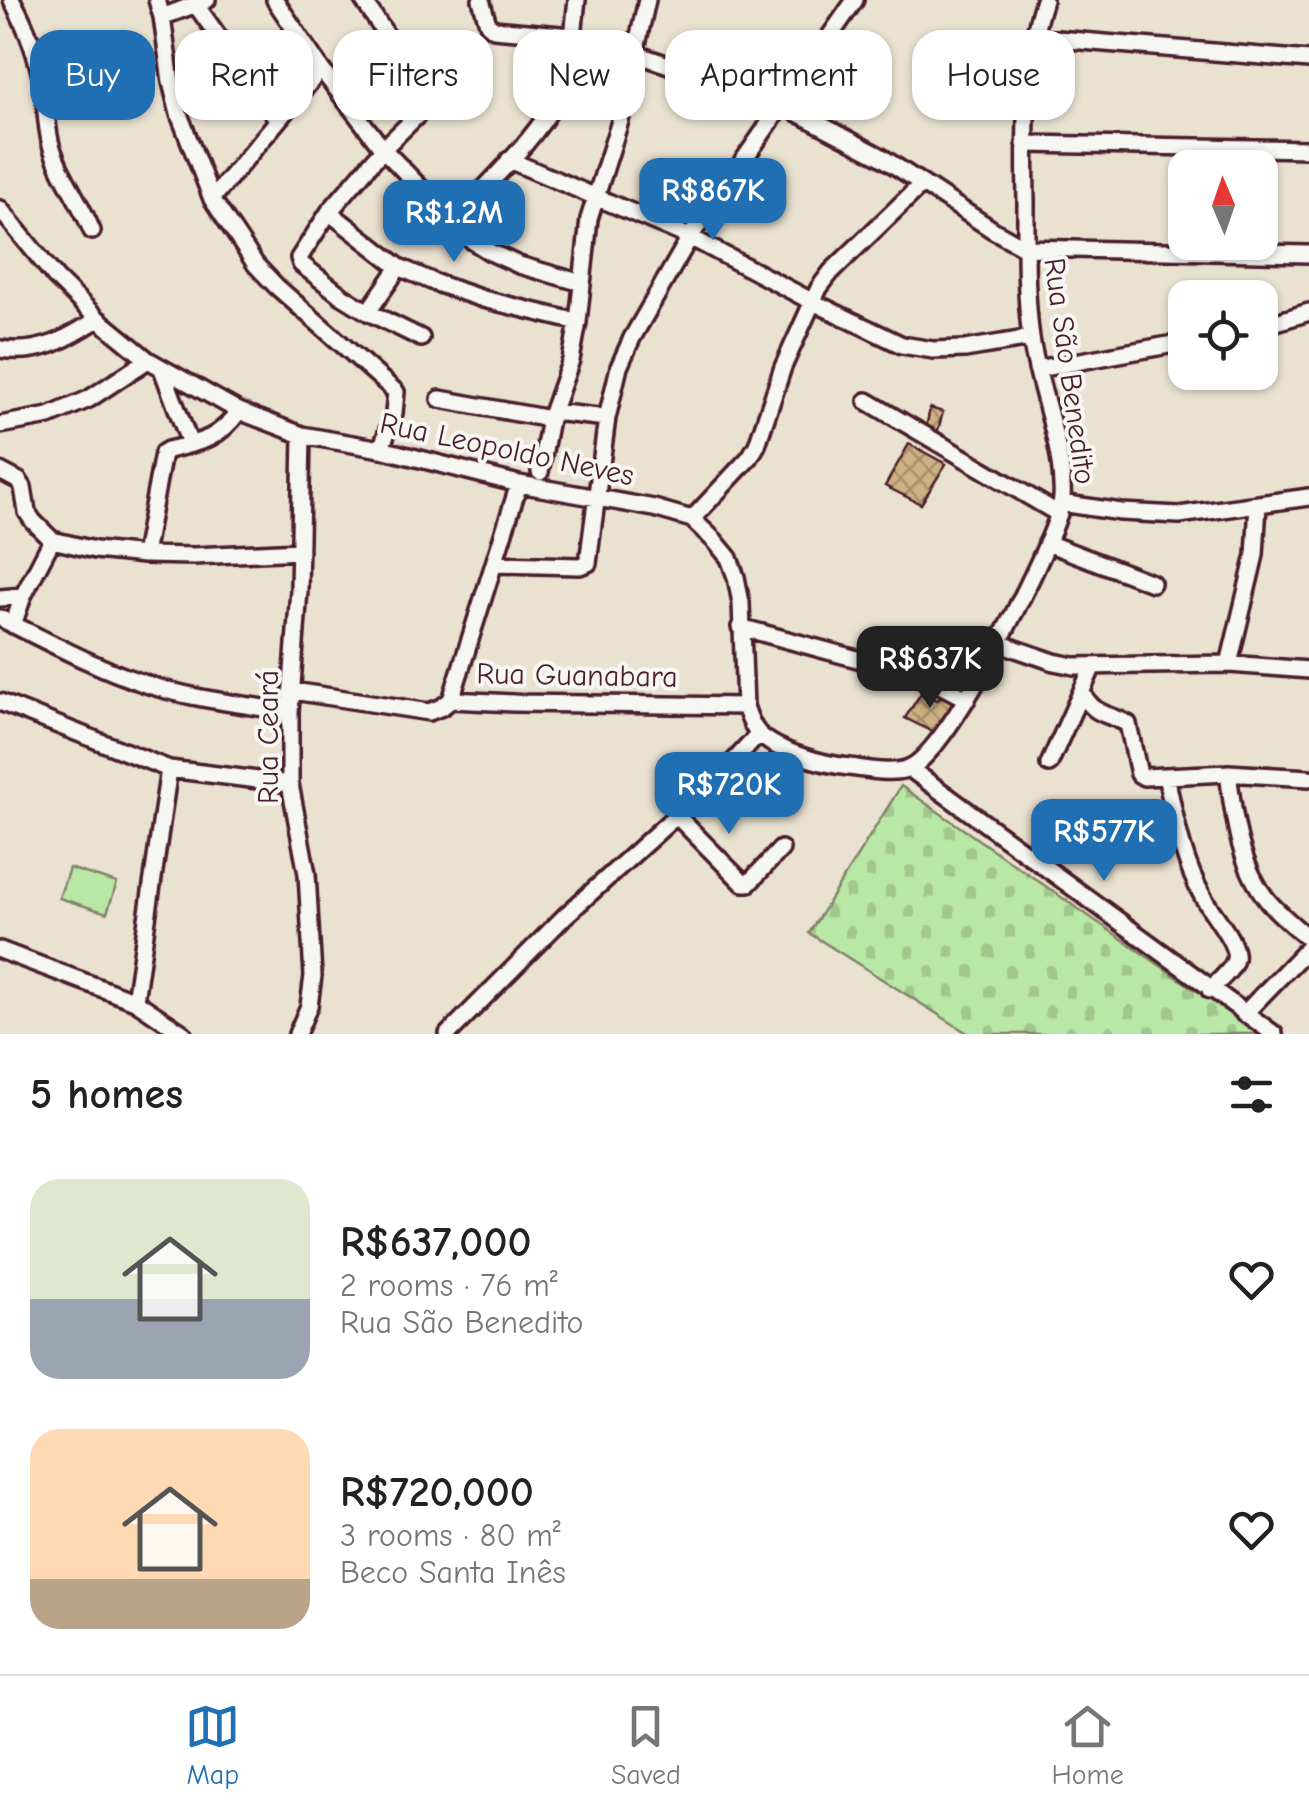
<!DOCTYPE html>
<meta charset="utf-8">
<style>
body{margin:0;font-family:"Comic Neue",sans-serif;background:#f2f2f2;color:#222;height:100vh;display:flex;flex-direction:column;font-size:38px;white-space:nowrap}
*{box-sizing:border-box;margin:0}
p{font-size:32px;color:#767676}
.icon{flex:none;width:55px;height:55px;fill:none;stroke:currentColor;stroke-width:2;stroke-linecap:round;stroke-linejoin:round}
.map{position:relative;height:1034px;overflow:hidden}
.side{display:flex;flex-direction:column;background:#fff;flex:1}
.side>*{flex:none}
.top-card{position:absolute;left:30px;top:30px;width:1250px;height:90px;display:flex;gap:20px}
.needle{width:65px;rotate:358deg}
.controls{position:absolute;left:1168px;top:150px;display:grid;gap:20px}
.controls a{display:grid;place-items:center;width:110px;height:110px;border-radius:20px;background:#fff;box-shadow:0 2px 8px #0004;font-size:50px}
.price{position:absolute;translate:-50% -85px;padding:0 22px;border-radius:20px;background:#1f6fb2;color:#fff;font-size:32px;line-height:65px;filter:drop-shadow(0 2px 5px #0008)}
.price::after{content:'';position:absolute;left:50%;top:60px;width:30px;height:22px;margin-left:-15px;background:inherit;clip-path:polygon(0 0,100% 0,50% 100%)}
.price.active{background:#222;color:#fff}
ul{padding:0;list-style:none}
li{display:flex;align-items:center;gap:30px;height:250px;padding:0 30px}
li span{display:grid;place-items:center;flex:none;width:280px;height:200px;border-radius:30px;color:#555}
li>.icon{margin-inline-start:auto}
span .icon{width:120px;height:120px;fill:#fffc;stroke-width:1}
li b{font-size:42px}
h2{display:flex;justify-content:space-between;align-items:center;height:120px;padding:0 30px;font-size:42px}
.chip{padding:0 35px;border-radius:30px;background:#fff;box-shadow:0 2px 8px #0004;font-size:35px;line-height:90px}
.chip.active{background:#1f6fb2;color:#fff}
.tabs{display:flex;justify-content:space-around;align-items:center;height:140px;border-top:2px solid #e0e0e0;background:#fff;font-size:28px;color:#767676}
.tabs a{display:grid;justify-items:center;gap:5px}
.tabs .active{color:#1f6fb2}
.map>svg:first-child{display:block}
.cemetery{fill:url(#cemetery-stones);stroke:#828368;stroke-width:2.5}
.pitch{fill:#b9e7a5;stroke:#828368;stroke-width:2.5}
.building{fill:url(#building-cross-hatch);stroke:#4a1f2b;stroke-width:2.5}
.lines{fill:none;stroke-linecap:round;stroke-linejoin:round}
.minor-casing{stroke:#4a1f2b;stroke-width:22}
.minor{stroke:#f6f6f2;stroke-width:15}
.labels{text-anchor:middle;stroke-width:8;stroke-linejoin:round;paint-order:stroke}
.street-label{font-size:30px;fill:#4a1f2b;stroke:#f6f6f2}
</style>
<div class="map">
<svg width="1309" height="1034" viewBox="0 0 1309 1034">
<defs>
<pattern id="cemetery-stones" width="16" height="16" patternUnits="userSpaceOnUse" patternTransform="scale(2.5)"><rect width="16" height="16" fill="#b9e7a5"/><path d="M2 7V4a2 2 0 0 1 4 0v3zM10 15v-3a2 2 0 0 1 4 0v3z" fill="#a1c68e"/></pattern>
<pattern id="building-cross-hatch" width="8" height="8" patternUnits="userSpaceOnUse" patternTransform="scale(2.5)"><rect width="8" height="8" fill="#cdb283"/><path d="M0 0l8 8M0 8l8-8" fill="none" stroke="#a8906b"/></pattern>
</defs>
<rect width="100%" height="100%" fill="#eae2d1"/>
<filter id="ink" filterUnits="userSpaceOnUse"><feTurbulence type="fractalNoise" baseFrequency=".01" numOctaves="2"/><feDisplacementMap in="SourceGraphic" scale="20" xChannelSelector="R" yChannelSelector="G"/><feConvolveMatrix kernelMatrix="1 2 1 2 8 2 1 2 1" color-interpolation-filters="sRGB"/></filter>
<g filter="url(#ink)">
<path class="cemetery" d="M901,786L1259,1034H969L809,933Z"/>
<path class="pitch" d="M69,868L117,883L107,913L59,898Z"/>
<path class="building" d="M930,408L943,412L936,437L925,433Z
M909,444L946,464L921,504L885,486Z
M921,693L937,700L946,694L955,702L933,732L905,718Z"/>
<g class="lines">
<defs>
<path id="minor" d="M12,0C27,28 38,56 43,87C46,105 46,123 50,141C58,173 80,200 92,231
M157,0L162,17L171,82L179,114L212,199L256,265L276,286L396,392L394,413L381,449
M275,0L321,69L383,149L471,240L490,252L519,265L582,283
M363,0L425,93L426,103L424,109L383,149L329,212L299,258L301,264L342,296L368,312L421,338
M481,0L488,24L494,29L572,36L636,54L719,82L794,111L880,156L993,230L1025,248L1309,254
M196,5L277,119
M162,17L207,0
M1033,37L1309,60
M1025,144L1309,149
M509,160L690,237L813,302L902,345L933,350L965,349L1031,338
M212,199L321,69
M0,209L56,278L98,319L148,360L239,411L302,435L381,449L519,484L654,508L692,519L715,541L729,558L736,577L741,603L745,706C748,715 751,725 758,733C777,752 823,764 849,767C867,769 892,775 909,768C949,752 1043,562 1058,516C1061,507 1063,496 1062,486C1061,439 1038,386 1031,338C1025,293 1026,247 1026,202C1025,137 1023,62 1044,0
M329,212L399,267L436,283L483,299L578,322
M452,222C486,185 540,136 561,91C573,64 573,29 577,0
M368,312L399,267
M1260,327L1309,312
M0,349C40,355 65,340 98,319
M162,369L190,444
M1037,369L1185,342
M440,399L550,419
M867,401L1059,514
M553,412L607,418
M0,425L49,416L89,399L148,360
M0,471L19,481L23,487L27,512L33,521L52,540L95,550L144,555L194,556L300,551
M540,472L550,419L571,360L578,322L589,219L620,121L647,0
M1061,503L1121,512L1179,515L1309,497
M692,519L750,457L757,445L783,367L819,288L831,272L921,185
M1047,543L1152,583
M144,555L163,453L168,450C201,442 218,440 239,411
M494,564L580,566L588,563L607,418L619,367L632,338L690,237L855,0
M0,598L23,596
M0,618C47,641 94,667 143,683C190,699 241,704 290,712
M13,625L23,596L52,540
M740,627L905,672L942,686L967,699
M999,643L1054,662L1074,666L1229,664L1309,670
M1229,664L1255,555L1258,504
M293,691L429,712L442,707L451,700L514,703L745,706
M1082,693C1096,717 1106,712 1128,724L1139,774L1144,777L1228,773L1309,778
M451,700L519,484
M0,702L169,769L290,784
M1049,764L1093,666
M909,768L1274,1034
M1228,773C1234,817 1239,865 1268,901C1280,915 1295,927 1309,939
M1166,776C1175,817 1182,860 1203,897C1210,911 1239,943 1235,959C1233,970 1218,981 1210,990
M676,815L743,883H749L781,849
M0,950L135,1001L184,1034
M135,1001L169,769
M1244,1014L1309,947
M297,1034L309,1006L313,976L307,874L290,784V712L299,590L302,435
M448,1034L565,916L721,775L759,734"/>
</defs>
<use href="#minor" class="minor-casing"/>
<use href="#minor" class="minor"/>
</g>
</g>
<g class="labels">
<g class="street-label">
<text transform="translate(1070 371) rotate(82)" y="10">Rua São Benedito</text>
<text transform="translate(507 449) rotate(12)" y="10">Rua Leopoldo Neves</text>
<text transform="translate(577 675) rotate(1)" y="10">Rua Guanabara</text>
<text transform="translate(268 737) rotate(-90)" y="10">Rua Ceará</text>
</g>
</g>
</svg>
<div class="controls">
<a><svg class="needle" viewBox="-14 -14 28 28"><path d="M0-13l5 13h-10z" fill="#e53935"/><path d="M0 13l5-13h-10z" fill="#767676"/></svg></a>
<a><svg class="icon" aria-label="locate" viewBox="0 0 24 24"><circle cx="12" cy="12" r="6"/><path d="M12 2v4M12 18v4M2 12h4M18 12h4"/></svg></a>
</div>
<b class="price" style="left:713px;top:243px">R$867K</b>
<b class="price" style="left:454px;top:265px">R$1.2M</b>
<b class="price active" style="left:930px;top:711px">R$637K</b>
<b class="price" style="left:729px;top:837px">R$720K</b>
<b class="price" style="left:1104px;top:884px">R$577K</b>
<div class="top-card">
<a class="chip active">Buy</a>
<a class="chip">Rent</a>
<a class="chip">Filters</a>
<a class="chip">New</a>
<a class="chip">Apartment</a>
<a class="chip">House</a>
</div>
</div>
<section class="side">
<h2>5 homes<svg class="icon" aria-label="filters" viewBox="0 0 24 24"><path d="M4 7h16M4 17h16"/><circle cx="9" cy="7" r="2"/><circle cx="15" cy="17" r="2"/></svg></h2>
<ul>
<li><span style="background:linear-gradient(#dfe7d0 60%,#9aa5b1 0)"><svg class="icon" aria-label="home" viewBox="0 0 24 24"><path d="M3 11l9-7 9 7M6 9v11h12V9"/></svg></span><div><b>R$637,000</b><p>2 rooms · 76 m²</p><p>Rua São Benedito</p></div><svg class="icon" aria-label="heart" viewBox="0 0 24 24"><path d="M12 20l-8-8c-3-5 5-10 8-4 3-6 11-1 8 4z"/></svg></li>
<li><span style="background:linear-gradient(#ffd9b3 75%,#b9a48a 0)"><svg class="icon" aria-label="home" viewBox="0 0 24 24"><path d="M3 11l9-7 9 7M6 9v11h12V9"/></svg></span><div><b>R$720,000</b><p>3 rooms · 80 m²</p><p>Beco Santa Inês</p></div><svg class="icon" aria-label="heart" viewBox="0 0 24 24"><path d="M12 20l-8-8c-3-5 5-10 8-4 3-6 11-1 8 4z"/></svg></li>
</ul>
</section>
<nav class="tabs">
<a class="active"><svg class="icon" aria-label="map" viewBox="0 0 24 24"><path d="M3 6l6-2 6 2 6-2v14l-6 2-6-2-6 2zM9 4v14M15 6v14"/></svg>Map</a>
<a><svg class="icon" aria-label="saved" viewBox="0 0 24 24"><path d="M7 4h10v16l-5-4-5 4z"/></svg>Saved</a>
<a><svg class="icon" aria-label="home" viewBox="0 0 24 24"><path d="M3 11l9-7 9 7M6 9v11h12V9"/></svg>Home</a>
</nav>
